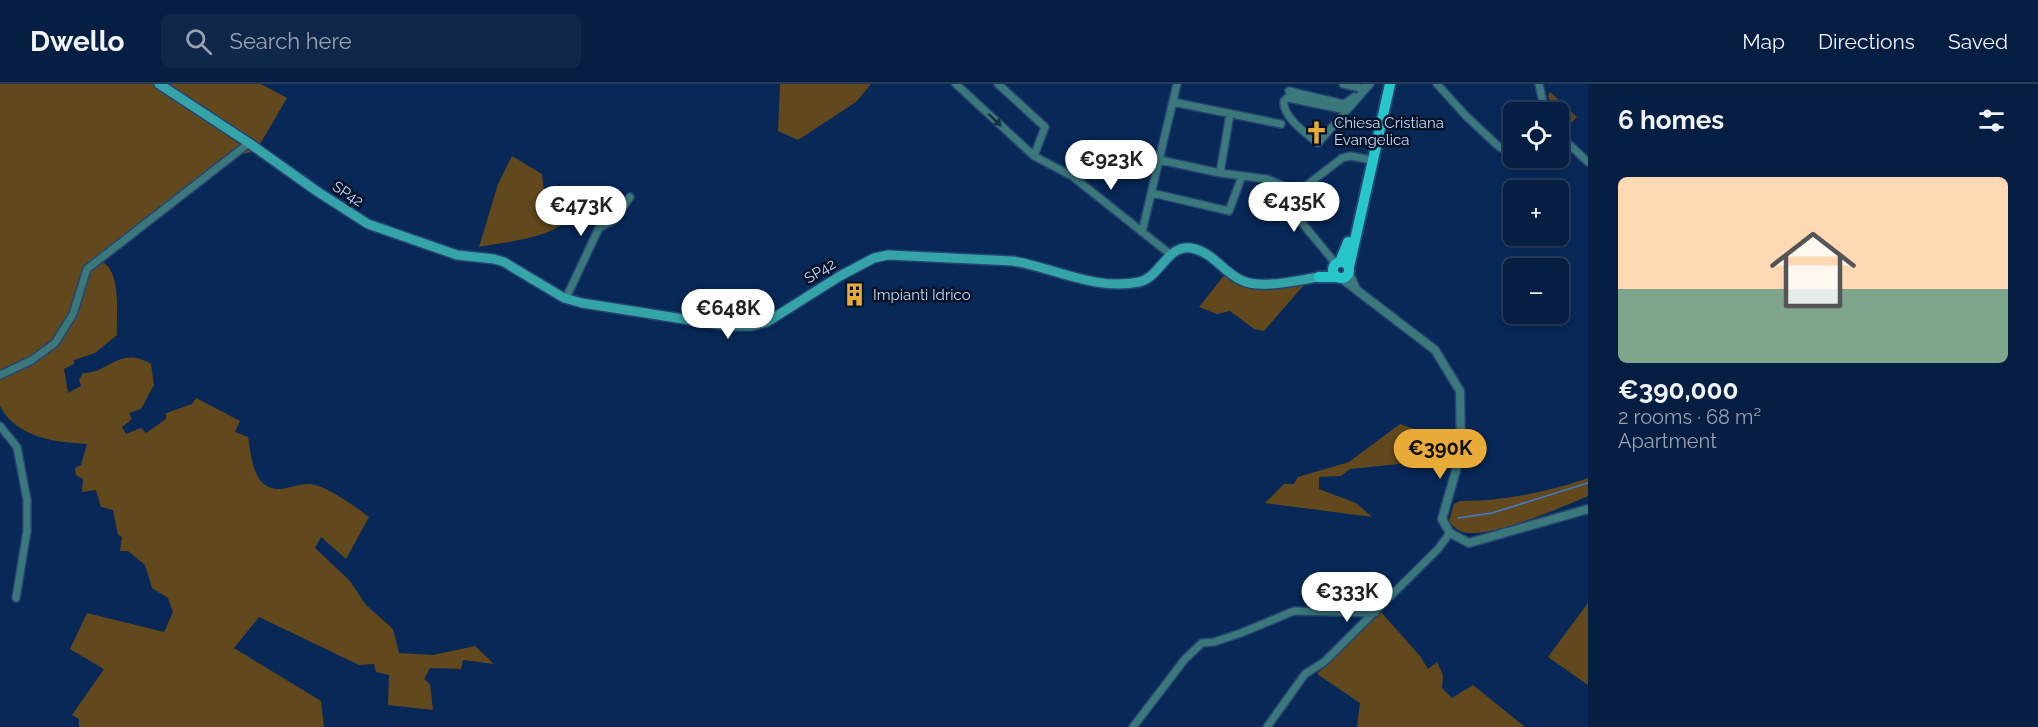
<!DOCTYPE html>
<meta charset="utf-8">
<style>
body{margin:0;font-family:Raleway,sans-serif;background:#0f2749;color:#f1f3f6;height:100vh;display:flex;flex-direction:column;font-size:22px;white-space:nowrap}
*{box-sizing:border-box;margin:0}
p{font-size:20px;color:#98a2b2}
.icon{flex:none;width:33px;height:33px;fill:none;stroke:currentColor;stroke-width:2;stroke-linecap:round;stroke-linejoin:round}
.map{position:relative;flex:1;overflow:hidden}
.drawer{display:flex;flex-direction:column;background:#061e42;width:450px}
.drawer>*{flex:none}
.controls{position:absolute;left:1503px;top:18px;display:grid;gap:12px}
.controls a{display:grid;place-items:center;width:66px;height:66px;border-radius:9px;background:#061e42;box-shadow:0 3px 9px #0003,0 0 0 2px #273c5b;font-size:30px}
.price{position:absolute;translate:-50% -51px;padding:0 14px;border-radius:21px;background:#fff;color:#222;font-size:20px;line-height:39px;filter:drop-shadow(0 2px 3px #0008)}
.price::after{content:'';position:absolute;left:50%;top:36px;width:18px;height:14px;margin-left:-9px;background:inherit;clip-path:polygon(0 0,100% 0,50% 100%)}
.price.on{background:#e9ab38;color:#111}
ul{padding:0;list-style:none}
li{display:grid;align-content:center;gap:12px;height:318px;padding:0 30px}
li span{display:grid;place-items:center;height:186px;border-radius:9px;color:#555}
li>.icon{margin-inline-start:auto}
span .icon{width:108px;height:108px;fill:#fffc;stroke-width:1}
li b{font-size:26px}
h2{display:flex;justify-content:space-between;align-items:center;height:72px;padding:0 30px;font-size:26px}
header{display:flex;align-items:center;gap:36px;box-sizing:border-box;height:84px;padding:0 30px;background:#061e42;border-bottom:2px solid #273c5b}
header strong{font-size:28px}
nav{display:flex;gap:33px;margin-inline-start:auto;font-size:21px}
.search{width:420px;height:54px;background:#0f2749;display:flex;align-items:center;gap:15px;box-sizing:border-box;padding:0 21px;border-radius:9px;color:#98a2b2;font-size:22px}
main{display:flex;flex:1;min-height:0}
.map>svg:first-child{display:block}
.green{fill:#62491d}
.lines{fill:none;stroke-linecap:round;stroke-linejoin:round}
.stream{stroke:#4279ce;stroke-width:1.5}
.minor-casing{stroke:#264471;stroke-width:10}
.tertiary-casing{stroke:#264471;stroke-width:11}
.secondary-casing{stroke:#264471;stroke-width:12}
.primary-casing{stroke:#264471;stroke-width:14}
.minor{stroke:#3a787b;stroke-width:7}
.tertiary{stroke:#3a787b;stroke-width:8}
.secondary{stroke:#35a4a8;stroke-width:9}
.primary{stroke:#26c6cb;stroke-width:10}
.oneway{fill:#163141}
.labels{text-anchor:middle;stroke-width:5;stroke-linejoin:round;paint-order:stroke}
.poi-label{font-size:15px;fill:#c5d8f7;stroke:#061328;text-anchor:start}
.street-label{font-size:15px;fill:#c5d8f7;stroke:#061328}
</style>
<header>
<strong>Dwello</strong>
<div class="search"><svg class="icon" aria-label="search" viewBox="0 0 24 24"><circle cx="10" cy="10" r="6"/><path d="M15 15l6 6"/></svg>Search here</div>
<nav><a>Map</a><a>Directions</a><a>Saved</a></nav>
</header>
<main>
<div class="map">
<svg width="1588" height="643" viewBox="0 0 1588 643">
<rect width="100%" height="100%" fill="#082858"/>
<path class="green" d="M0,0H155L252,68L241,70L163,126L103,178C122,191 116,230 117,251L95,269L74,276V280L64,285L68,309L81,302L79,296L83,289C109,290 118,261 151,280L154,301L141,325L129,329L132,335L122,343L126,350L141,344L146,349L166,335V329L192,320L196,314L240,337L235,348L248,353C252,373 252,406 281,405C290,404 299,400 309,400C324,400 356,423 369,433L346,475L321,453L315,464L350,497L366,521L393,545L399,569L433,571L475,562L494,580L463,576L461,585L430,584L424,595L430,600L433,626L388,621L389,591L376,588L374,580L359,581L259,533L234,564L321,617L324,643H79V635L72,631L104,585L70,565L87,529L164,548L173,528L168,514L152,504L145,481L128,467H120L122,453L118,451L113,426L101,423L96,406L82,408L83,395L76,391L75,384L81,381L87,360C54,358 17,354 0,322Z
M163,0H261L287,14L260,60L261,66Z
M780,0H871L856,18L798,56L778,47Z
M1550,8L1577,33L1565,45L1559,40L1558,28H1553V26L1548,12Z
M512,72L542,90L544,108L569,122L572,130C559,154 504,158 479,163L498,100Z
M1226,189L1250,203L1303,198L1304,201L1264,247L1254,245L1230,227L1217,230L1199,223Z
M1400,340L1417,346L1418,372L1409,379L1350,385L1341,392L1319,393V405L1356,419L1372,433L1265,419L1284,400H1294L1298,393L1349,378Z
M1588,394V412C1560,424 1498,451 1468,449C1459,448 1454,444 1449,437L1454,420L1460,417C1499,418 1552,407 1588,394Z
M1588,519V601L1548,573Z
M1381,528L1420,572L1428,585L1437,578L1443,591L1442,604L1452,614L1473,601L1525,643H1357L1360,619L1317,590Z"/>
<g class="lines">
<path class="stream" d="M1458,434L1492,429L1588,399"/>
<defs>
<path id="minor" d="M956,0L1034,72L1072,92L1170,170
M998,0L1045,43L1034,72
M1343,0L1365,5L1366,1
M1437,0L1466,32L1496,60L1501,64L1514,59
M1539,0L1545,28
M1289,7L1344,20L1354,13
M1173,18L1281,40
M1346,26L1293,15L1287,14L1284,17C1282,33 1307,50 1318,59L1370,0
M1558,50L1588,78
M1160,76L1220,89L1267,95L1298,108
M1220,89L1230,30
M1283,102L1289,123L1336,180
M1152,109L1229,127L1242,92
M1289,123L1293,114L1298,108L1342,74L1351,72L1366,75
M1142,148L1177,0
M566,214L599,144L614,136L630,113
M0,291L32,276L55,259L73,230L87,185L249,59
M0,342L17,363L27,416V447L16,514
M1133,643L1185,575L1202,559L1214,558L1241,549L1294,527L1375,529
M1267,643L1305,590L1324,578L1438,465L1450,449"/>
<path id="tertiary" d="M1349,189L1356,205
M1341,194L1435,266L1460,307L1461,369L1442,435L1450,449L1469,459L1588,425"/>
<path id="secondary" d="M159,0L249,59L318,108L368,140L457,171L494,175L504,178L564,214L582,219L728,242H752L767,238L840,192L874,174L888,171L1013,177C1055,184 1095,207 1139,198C1161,193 1166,161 1191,164C1213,168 1222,187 1241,196C1260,206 1298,196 1319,193"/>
<path id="primary" d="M1333 186a8 8 0 1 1 16 0a8 8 0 1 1-16 0Z
M1340,178L1348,158
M1349,183L1390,0
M1319,193H1337"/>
</defs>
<use href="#minor" class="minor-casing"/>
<use href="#tertiary" class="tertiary-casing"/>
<use href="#secondary" class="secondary-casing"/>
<use href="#primary" class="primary-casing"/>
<use href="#minor" class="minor"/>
<use href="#tertiary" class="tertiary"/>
<use href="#secondary" class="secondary"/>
<use href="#primary" class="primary"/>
</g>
<defs><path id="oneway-solid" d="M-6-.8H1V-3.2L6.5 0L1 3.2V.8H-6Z" transform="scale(1.5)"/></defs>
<use class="oneway" href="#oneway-solid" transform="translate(995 36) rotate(43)"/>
<defs>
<symbol id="church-bare" viewBox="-9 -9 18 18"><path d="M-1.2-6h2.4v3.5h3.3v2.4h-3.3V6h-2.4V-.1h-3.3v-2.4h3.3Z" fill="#e9ab38" stroke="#061328" stroke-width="2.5" paint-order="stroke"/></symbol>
<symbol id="building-bare" viewBox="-9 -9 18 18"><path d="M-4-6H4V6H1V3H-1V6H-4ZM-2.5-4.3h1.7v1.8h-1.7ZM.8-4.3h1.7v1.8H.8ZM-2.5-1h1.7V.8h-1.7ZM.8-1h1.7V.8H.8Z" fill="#e9ab38" stroke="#061328" stroke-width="2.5" paint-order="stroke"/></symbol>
</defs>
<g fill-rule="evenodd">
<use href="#church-bare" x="1300" y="32" width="33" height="33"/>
<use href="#building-bare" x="838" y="194" width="33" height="33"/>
</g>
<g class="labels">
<g class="poi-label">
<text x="1334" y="44">Chiesa Cristiana<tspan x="1334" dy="17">Evangelica</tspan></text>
<text x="873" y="216">Impianti Idrico</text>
</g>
<g class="street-label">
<text transform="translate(348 110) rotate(33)" y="5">SP42</text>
<text transform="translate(820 187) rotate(-31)" y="5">SP42</text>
</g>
</g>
</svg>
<div class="controls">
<a><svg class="icon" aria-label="locate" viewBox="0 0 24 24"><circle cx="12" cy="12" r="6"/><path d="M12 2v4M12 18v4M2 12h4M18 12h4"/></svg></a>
<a>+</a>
<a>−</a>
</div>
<b class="price" style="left:1111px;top:107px">€923K</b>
<b class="price" style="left:1294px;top:149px">€435K</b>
<b class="price" style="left:581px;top:153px">€473K</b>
<b class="price" style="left:728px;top:256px">€648K</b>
<b class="price on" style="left:1440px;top:396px">€390K</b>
<b class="price" style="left:1347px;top:539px">€333K</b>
</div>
<section class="drawer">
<h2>6 homes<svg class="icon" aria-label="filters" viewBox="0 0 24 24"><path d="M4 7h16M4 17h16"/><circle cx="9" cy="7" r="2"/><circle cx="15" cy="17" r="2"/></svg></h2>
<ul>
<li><span style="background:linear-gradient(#ffd9b3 60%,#7fa58c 0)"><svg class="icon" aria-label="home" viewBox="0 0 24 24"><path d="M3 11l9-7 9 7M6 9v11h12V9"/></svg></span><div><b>€390,000</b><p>2 rooms · 68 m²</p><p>Apartment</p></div></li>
</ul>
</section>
</main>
